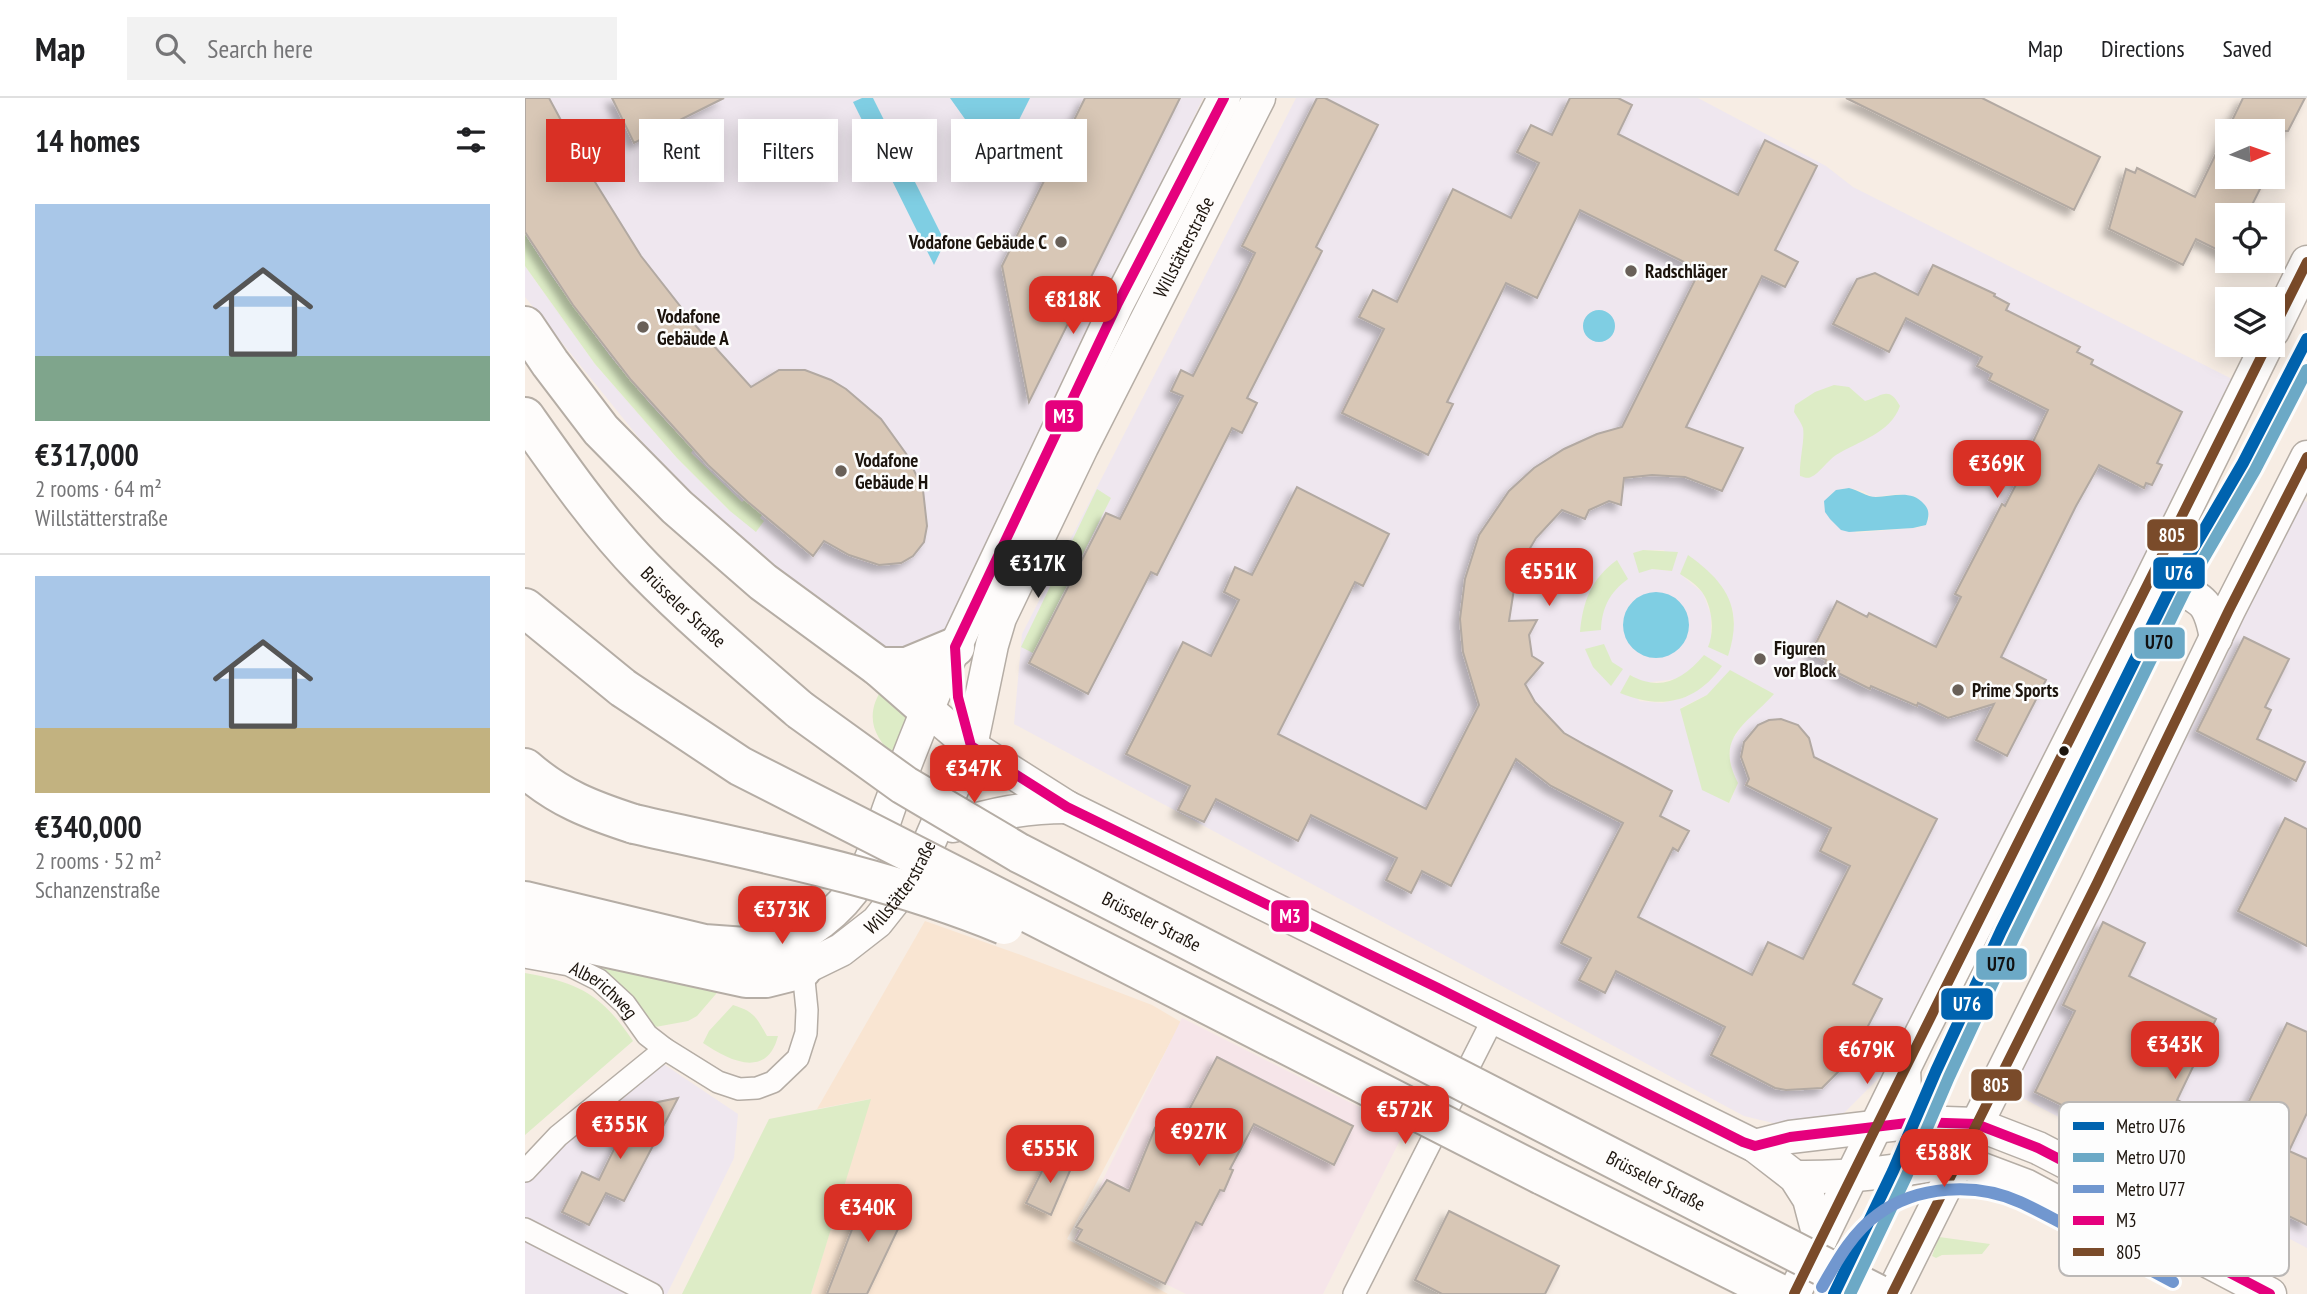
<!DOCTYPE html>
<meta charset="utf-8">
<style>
body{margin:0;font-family:"PT Sans Narrow",sans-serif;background:#f2f2f2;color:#202124;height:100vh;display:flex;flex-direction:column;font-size:26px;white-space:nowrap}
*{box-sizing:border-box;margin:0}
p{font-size:23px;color:#757577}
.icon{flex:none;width:38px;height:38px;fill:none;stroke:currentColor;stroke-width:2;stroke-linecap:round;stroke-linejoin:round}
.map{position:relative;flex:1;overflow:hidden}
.drawer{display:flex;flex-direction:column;background:#fff;width:525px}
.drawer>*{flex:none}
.banner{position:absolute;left:21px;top:21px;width:665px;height:63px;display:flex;gap:14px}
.needle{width:46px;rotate:88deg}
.controls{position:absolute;left:1690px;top:21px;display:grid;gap:14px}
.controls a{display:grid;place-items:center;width:70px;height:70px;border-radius:0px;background:#fff;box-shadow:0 4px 18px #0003;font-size:35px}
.price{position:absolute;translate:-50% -60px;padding:0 16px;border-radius:14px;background:#d93025;color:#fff;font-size:23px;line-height:46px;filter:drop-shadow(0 2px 4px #0008)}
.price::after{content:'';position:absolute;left:50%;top:42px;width:21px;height:16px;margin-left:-10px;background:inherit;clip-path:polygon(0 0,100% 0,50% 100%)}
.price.selected{background:#222;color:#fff}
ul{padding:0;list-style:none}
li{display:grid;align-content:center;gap:14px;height:371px;padding:0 35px}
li+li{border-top:2px solid #e0e0e0}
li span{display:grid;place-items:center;height:217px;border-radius:0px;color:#555}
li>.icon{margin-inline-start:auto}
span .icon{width:126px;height:126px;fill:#fffc;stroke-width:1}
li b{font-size:30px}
h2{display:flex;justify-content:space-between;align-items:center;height:84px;padding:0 35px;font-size:30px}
.pill{padding:0 24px;border-radius:0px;background:#fff;box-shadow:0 4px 18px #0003;font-size:24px;line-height:63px}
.pill.selected{background:#d93025;color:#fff}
header{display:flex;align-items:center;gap:42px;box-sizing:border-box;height:98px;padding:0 35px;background:#fff;border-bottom:2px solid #e0e0e0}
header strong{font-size:33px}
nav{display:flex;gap:38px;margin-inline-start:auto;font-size:24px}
.search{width:490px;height:63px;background:#f2f2f2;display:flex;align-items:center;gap:18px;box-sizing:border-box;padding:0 24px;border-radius:0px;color:#757577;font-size:26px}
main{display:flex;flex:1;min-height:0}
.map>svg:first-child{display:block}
.commercial{fill:#efe7ef;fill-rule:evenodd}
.built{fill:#f9e5d2}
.education{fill:#f6e5e9}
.green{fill:#ddecc6}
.water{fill:#7fcee3}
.building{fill:#d8c7b6;stroke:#b2a9a2;stroke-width:2;filter:url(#shadow)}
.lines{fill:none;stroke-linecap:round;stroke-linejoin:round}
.street-casing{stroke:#b5ada5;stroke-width:24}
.secondary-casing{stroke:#b5ada5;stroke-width:35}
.highway-casing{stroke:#b5ada5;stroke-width:42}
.street{stroke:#fefcfb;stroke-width:21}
.secondary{stroke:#fefcfb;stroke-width:32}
.highway{stroke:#fefcfb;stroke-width:38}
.highway-bridge-casing{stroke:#b5ada5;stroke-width:42;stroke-linecap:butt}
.highway-bridge{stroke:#fefcfb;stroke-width:38}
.bus-1-casing{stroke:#fdfdfd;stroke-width:16}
.bus-2-casing{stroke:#fdfdfd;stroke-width:16}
.bus-1{stroke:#e5007d;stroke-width:10}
.bus-2{stroke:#7a4b2a;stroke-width:10}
.metro-1-casing{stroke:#fdfdfd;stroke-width:18}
.metro-2-casing{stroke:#fdfdfd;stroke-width:18}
.metro-3-casing{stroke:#fdfdfd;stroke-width:18}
.metro-1{stroke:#0063af;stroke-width:12}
.metro-2{stroke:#6ca9c6;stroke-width:12}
.metro-3{stroke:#7197cf;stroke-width:12}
.poi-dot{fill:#696058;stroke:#fdfdfd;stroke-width:2.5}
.bus-dot{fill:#1c140d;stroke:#fdfdfd;stroke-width:2.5}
.labels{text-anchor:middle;stroke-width:5;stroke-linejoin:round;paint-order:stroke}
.poi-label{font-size:19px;font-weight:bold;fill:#1c140d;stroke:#fdfdfd;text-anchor:start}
.street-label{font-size:19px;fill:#1c140d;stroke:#fdfdfd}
.key{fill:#fdfdfd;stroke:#bab7b5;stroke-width:2}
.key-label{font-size:19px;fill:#1c140d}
.line-badge{stroke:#fdfdfd;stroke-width:2.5}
.badge-label{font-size:19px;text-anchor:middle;font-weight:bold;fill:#fff}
.pale-badge-label{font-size:19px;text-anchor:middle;font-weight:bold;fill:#111}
</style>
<header>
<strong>Map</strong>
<div class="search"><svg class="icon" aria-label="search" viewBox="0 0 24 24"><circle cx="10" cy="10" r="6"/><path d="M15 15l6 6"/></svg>Search here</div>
<nav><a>Map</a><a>Directions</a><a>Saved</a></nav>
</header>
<main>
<section class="drawer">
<h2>14 homes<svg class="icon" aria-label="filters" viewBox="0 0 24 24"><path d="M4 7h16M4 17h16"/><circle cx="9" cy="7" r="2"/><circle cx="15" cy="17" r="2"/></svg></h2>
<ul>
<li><span style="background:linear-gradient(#a9c7e8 70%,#7fa58c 0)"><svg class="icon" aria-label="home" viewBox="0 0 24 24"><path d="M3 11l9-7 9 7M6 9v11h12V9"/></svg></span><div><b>€317,000</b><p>2 rooms · 64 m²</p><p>Willstätterstraße</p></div></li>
<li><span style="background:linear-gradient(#a9c7e8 70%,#c2b280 0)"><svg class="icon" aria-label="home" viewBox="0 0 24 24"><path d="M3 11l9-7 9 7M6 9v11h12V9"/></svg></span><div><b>€340,000</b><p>2 rooms · 52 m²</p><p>Schanzenstraße</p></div></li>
</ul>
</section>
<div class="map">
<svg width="1782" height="1196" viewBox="0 0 1782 1196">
<defs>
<filter id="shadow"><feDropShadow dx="-6" dy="6" stdDeviation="3.5" flood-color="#0004"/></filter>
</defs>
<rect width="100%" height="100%" fill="#f7ede4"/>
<path class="commercial" d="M0,0H337L329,4L419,144L348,0H678L419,549L380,577L161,398L0,199V168L70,266L152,360L205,413L235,420L219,402L217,404L191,380L166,354L168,352L126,307L85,258L26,177L0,136Z
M771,0H1173L1301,68L1328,89L1707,281L1366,968L1319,1015L1256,1027L1219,1018L489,626L497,536ZM1324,390L1338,393L1348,399L1373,396L1391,399L1402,410L1404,421L1396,429L1331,435L1311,392ZM1118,452H1139L1147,473L1127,471L1109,455ZM1155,476L1207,510L1209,523L1206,546L1186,541V517L1178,495ZM1179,557L1180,587L1158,600L1137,605L1114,603L1105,577L1119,585L1151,581L1166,573ZM1248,596L1218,626L1205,645L1204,668L1213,685L1204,705L1177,691L1156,610L1182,597Z
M1773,399L1782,404V1150L1486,994Z
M134,963L213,1016L209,1060L142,1196H0V1081L37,1043Z"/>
<path class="built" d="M400,823L496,857L627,907L656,924L542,1141L643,1196H286L345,1001L292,1011Z"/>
<path class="education" d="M657,920L880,1032L798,1196H661L549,1141Z"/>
<path class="green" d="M0,136L26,177L85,258L126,307L168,352L166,355L217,404L220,402L237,417L235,420L239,423L231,434L205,413L152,360L70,266L0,168Z
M1309,287L1324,289L1340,303C1357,298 1364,287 1375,308C1365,336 1333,343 1311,357C1302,363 1295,375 1286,379C1282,381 1279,379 1275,378C1274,363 1280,342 1278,330C1276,324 1272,319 1269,314L1270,307L1290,294Z
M572,391L586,400L508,555L496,549Z
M1118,452L1153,454L1147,473L1127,471L1114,475L1108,455Z
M1163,457C1201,484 1219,510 1203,558L1183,549C1190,533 1187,508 1177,494C1172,487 1163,481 1155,476Z
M1092,462L1103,481C1085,494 1077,509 1076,532L1055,534C1058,503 1066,481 1092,462Z
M1079,546L1087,564L1098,571L1086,588L1068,569L1060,551Z
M1179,557L1197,568C1171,605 1136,612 1095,595L1105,577C1135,594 1158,582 1179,557Z
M1205,572L1249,596C1221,627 1189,639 1213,685L1204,705L1177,692L1155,611L1182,597Z
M359,588L385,611L371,659C347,639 339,616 359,588Z
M55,856L197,889L172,918L163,923L125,930L64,872Z
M0,875C55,885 77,897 108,943L0,1037Z
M208,907C230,914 231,919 242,938H253C242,982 203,962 178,945L184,933Z
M346,1001L286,1196H157L244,1021Z
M1414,1139L1465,1146L1457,1156L1417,1157L1411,1160L1407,1158Z"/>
<path class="water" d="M337,0H348L420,144L409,167L328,4Z
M425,0H505L472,66Z
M1058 228a16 16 0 1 1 32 0a16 16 0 1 1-32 0Z
M1324,390C1333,392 1342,399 1351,399C1367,399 1386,391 1399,406C1405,412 1404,419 1401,427L1388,430L1324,434L1316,432L1305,421L1300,414L1299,403L1311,392Z
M1098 527a33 33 0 1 1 66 0a33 33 0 1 1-66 0Z"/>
<path class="building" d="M0,0H24L65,76L116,158L170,227L226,289L254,272H280L306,282L321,291L356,321L382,357L398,392L402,428L399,444L388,458L376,465L354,467L324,457L299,443L288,458L223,404L183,367L106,282L48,207L0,134Z
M87,0H199L109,45Z
M560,0H655L504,304L477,168Z
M792,0H800L853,27L791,149L797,153L722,300L732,305L717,335L707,330L632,477L626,474L563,596L504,565L581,415L595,421L658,298L646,293L656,272L668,278L712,192L730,155L717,148Z
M1045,0H1093L1107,7L1093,36L1213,97L1240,42L1292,68L1250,152L1273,164L1260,189L1237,178L1161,329L1218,350L1197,393L1160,379L1127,377L1099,380L1096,407L1084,403L1064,412L1060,421L1037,412L1011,440L1001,457L989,491L984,523L1012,522L1004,537L1007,558L1018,565L1000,586L1010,604L1024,619L1039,635L1062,648L1147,693L1135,718L1164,733L1153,753L1148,750L1113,819L1227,877L1243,844L1278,861L1325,768L1295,753L1306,730L1221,687L1224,681L1216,659L1219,644L1233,627L1244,622L1256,621L1273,627L1284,640L1289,659L1412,721L1328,886L1357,901L1326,961L1297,990L1261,992L1250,990L1186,957L1200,929L1091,873L1080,895L1054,882L1066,860L1036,845L1098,725L1026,688L991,661L926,788L897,773L886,795L861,782L872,760L786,717L773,743L691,701L679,724L653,712L665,688L601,656L658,544L686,558L714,502L699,494L710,469L727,477L772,389L864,436L838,488L830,484L753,636L901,711L954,607L938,554L935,521L940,481L954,437L984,393L1009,370L1039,351L1072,336L1097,329L1175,172L1055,112L1012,200L981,185L922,304L928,306L903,357L817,315L859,231L834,219L848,192L872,204L928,91L986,120L1014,65L992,54L1006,27L1027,37Z
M1321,0H1457L1575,59L1549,112Z
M1718,0H1780L1763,33H1703V79H1741L1722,117H1703V157L1671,141L1658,167L1584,131L1601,71L1610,75L1612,70L1670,99Z
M1408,167L1470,196L1469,198L1484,206L1481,212L1555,249L1552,254L1568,262L1566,266L1657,314L1632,365L1637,367L1627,387L1621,385L1619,390L1574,367L1551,408L1476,559L1521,582L1482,658L1451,642L1469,606L1423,620L1393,605L1392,608L1346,588L1345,591L1313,575L1314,573L1300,565L1301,562L1286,555L1312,503L1342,519L1344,515L1411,549L1436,499L1430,496L1477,406L1480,408L1511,348L1507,346L1523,312L1464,282L1467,276L1452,268L1457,259L1381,220L1364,254L1308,226L1332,181L1350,175L1393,197Z
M1719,539L1764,561L1740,609L1746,612L1732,641L1780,664L1771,683L1672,633Z
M1760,720L1782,731V848L1713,813Z
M1578,824L1620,845L1604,878L1691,921L1652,1002L1711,1030L1762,925L1782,934V1015L1764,1053L1782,1061V1127L1510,994L1550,913L1538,907Z
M692,959L828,1028L809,1067L729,1026L705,1071L708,1072L699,1093L695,1092L677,1127L671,1124L640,1186L551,1142L557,1132L551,1129L582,1082L604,1093L630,1030L649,1040Z
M153,1000L99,1103L81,1095L64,1127L37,1114L57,1074L74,1082L95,1039L85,1033L123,1006Z
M525,1057L547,1068L526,1117L501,1105Z
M343,1090L383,1110L342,1196H302Z
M924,1113L1034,1168L1020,1196H917L890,1182Z"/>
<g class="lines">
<defs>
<g id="street">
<path id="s1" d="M0,859L44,867L74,882L100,906L122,937L140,951L193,984L214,991L232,990L248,984L273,960L281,935L282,912L277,862"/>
<path d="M0,1073L33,1038L140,951"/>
<path d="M0,1131L127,1196"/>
<path d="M829,1196L969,919"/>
</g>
<g id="secondary">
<path d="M1748,233L1782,164"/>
<path d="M1618,498L1647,487C1679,502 1684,504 1691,540"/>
<path d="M402,611L446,648L542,709L1230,1048L1270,1079L1284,1101L1295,1143"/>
<path d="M428,728C468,716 500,709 542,709"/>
<path d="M247,851C281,840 316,813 335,782C350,758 357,728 367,702C384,656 402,611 422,566L592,207L699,0"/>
<path id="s2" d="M277,871L316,852L352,824L386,781L404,745L446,648L467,547L475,520L557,349L734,0"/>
<path d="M1379,971L1380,994L1391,1024L1419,1053L1433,1062L1502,1088L1547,1112L1598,1128L1627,1134L1745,1196"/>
<path d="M1230,1048L1265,1039L1391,1024L1451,1026L1513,1050L1598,1094L1627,1134"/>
<path d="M1270,1079C1325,1080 1379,1073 1433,1062"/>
<path d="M1269,1196L1394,940L1618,498L1742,247"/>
<path d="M1367,1196L1572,785L1704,512L1782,359"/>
</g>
<g id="highway">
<path d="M0,228L25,265L76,332L152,409L238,484L354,569L402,611"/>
<path id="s3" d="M0,319C36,370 75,426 119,471C168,521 222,566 275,612"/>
<path d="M0,510L98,590"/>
<path d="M354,569H382L430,549"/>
<path d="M0,670C34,700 66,712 109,726"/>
<path d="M0,803L179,846L247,851"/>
<path d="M0,832L221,880H241L277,871"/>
<path d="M1017,1077L1255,1196"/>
</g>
</defs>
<use href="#street" class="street-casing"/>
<use href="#secondary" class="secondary-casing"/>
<use href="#highway" class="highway-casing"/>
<use href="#street" class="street"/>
<use href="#secondary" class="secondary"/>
<use href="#highway" class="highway"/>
<defs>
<g id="highway-bridge">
<path d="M98,590L215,668L1017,1077"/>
<path id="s4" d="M275,612L379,687L494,755L1352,1196"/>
<path d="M109,726C233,754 360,778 479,827"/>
</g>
</defs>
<use href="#highway-bridge" class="highway-bridge-casing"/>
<use href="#highway-bridge" class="highway-bridge"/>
<defs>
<path id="bus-1" d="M446,648L542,709L913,890L1218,1044L1230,1048L1265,1039L1391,1024L1451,1026L1513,1050L1598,1094L1627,1134L1745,1196
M446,648L433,599L430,549L592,207L699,0"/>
<path id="bus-2" d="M1748,232L1782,164
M1269,1196C1424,878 1585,564 1742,247
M1367,1196L1572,785L1704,512L1782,359"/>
</defs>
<use href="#bus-1" class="bus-1-casing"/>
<use href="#bus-2" class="bus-2-casing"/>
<use href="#bus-1" class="bus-1"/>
<use href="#bus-2" class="bus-2"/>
<defs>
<path id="metro-1" d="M1309,1196L1368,1073L1411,973L1476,833L1647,487L1718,365L1782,241"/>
<path id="metro-2" d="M1325,1196L1381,1079L1424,979L1489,839L1609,596L1659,494L1730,372L1782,272"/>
<path id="metro-3" d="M1297,1189C1312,1163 1327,1135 1352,1117C1392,1087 1451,1084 1495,1104C1517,1114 1537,1126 1558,1136C1588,1152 1618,1168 1648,1184"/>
</defs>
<use href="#metro-1" class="metro-1-casing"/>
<use href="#metro-2" class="metro-2-casing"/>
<use href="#metro-3" class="metro-3-casing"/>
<use href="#metro-1" class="metro-1"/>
<use href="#metro-2" class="metro-2"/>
<use href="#metro-3" class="metro-3"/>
</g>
<g class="poi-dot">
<circle cx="536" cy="144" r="7"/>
<circle cx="1106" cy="173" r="7"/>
<circle cx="118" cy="229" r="7"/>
<circle cx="316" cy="373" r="7"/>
<circle cx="1235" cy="561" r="7"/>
<circle cx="1433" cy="592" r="7"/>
</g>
<circle class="bus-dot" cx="1539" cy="653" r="6"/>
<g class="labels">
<g class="poi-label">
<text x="522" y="151" text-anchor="end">Vodafone Gebäude C</text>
<text x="1120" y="180">Radschläger</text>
<text x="132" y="225">Vodafone<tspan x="132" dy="22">Gebäude A</tspan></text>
<text x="330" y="369">Vodafone<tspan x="330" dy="22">Gebäude H</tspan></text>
<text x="1249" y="557">Figuren<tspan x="1249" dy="22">vor Block</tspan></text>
<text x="1447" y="599">Prime Sports</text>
</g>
<g class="street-label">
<text dy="7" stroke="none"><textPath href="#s2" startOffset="835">Willstätterstraße</textPath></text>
<text dy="7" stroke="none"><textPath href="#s3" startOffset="248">Brüsseler Straße</textPath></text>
<text dy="7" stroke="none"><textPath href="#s2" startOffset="131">Willstätterstraße</textPath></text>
<text dy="7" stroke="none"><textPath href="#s4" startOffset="411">Brüsseler Straße</textPath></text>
<text dy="7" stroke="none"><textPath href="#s1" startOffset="88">Alberichweg</textPath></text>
<text dy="7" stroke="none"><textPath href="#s4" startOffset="978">Brüsseler Straße</textPath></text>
</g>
</g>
<rect x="1534" y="1004" width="230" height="174" rx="10" class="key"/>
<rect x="1548" y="1024" width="31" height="8" fill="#0063af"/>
<rect x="1548" y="1055" width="31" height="9" fill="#6ca9c6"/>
<rect x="1548" y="1087" width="31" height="8" fill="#7197cf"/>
<rect x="1548" y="1118" width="31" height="9" fill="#e5007d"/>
<rect x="1548" y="1150" width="31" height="8" fill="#7a4b2a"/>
<g class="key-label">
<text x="1591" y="1035">Metro U76</text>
<text x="1591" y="1066">Metro U70</text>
<text x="1591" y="1098">Metro U77</text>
<text x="1591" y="1129">M3</text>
<text x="1591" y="1161">805</text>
</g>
<g class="line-badge">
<rect x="519" y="301" width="40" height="34" rx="7" fill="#e5007d"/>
<rect x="1621" y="420" width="53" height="34" rx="7" fill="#7a4b2a"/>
<rect x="1627" y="458" width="54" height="34" rx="7" fill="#0063af"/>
<rect x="1608" y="528" width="53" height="34" rx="7" fill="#6ca9c6"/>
<rect x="745" y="801" width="40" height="34" rx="7" fill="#e5007d"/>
<rect x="1450" y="849" width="53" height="34" rx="7" fill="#6ca9c6"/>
<rect x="1415" y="889" width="54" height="34" rx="7" fill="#0063af"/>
<rect x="1445" y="970" width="53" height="34" rx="7" fill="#7a4b2a"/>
</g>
<g class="badge-label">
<text x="539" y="325">M3</text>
<text x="1647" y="444">805</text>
<text x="1654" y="482">U76</text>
<text x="765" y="825">M3</text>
<text x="1442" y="913">U76</text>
<text x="1471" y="994">805</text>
</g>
<g class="pale-badge-label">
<text x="1634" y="551">U70</text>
<text x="1476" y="873">U70</text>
</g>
</svg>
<div class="controls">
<a><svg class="needle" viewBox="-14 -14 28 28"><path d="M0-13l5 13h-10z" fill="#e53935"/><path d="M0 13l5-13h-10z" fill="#757577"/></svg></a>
<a><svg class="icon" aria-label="locate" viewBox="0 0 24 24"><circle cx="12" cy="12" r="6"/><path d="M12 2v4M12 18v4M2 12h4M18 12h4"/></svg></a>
<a><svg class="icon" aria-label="layers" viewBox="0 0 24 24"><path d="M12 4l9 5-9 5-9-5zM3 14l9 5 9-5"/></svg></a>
</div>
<b class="price" style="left:548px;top:238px">€818K</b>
<b class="price" style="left:1472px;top:402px">€369K</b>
<b class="price selected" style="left:513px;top:502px">€317K</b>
<b class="price" style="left:1024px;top:510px">€551K</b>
<b class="price" style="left:449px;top:707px">€347K</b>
<b class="price" style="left:257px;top:848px">€373K</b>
<b class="price" style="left:1650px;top:983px">€343K</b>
<b class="price" style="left:1342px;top:988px">€679K</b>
<b class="price" style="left:880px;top:1048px">€572K</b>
<b class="price" style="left:95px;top:1063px">€355K</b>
<b class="price" style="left:674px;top:1070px">€927K</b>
<b class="price" style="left:525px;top:1087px">€555K</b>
<b class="price" style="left:1419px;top:1091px">€588K</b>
<b class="price" style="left:343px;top:1146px">€340K</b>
<div class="banner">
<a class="pill selected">Buy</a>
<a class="pill">Rent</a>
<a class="pill">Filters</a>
<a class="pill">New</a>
<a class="pill">Apartment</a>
</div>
</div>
</main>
